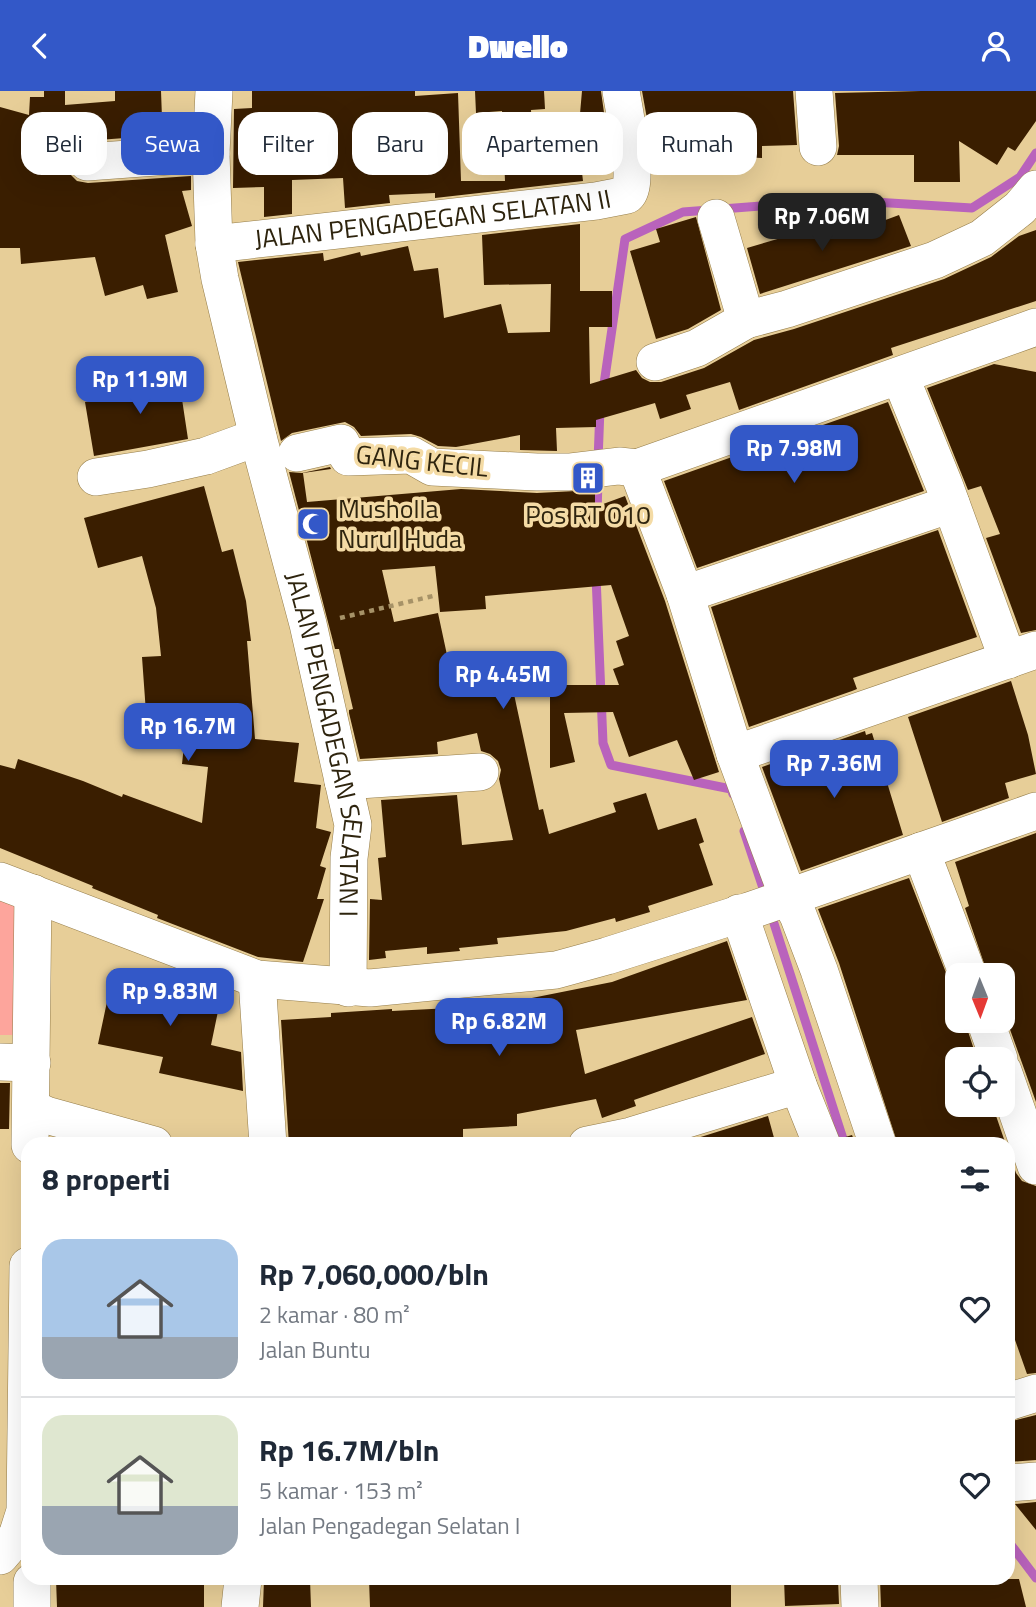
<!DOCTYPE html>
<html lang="id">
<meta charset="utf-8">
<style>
body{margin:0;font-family:"Titillium Web",sans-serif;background:#f6f6f7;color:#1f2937;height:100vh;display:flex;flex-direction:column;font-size:26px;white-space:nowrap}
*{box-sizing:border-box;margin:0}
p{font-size:23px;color:#747a83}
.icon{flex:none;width:38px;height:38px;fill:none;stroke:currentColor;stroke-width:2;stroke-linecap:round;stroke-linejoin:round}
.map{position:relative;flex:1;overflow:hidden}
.side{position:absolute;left:21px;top:1046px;width:994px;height:448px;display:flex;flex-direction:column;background:#fff;border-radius:21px;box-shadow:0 7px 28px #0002}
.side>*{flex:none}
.banner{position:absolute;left:21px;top:21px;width:994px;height:63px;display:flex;gap:14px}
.needle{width:46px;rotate:179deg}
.fabs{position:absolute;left:945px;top:872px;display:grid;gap:14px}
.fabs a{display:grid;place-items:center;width:70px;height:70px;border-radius:14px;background:#fff;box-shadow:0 7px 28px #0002;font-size:35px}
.price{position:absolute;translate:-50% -60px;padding:0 16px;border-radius:14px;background:#3358c8;color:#fff;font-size:23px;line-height:46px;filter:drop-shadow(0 2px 4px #0008)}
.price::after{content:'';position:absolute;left:50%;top:42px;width:21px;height:16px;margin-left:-10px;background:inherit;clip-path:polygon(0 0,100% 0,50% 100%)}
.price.selected{background:#222;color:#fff}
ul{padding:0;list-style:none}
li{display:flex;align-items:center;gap:21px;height:175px;padding:0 21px}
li+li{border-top:2px solid #e0e1e3}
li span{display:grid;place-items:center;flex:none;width:196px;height:140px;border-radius:21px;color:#555}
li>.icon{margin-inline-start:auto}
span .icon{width:84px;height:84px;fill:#fffc;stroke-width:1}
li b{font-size:30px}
h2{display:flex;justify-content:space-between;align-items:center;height:84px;padding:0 21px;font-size:30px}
.tag{padding:0 24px;border-radius:21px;background:#fff;box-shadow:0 7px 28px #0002;font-size:24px;line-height:63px}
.tag.selected{background:#3358c8;color:#fff}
header{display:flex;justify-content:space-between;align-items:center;height:91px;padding:0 21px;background:#3358c8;color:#fff;font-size:32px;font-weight:800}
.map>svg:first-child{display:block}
.green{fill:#fda59c}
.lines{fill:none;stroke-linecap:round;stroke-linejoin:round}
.stream{stroke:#b963bc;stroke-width:9}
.building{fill:#3a1e00}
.minor-casing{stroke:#957d49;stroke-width:38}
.path{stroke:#a69267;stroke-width:4.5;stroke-dasharray:5 5;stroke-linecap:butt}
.minor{stroke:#fff;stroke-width:37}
.labels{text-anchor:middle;stroke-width:7;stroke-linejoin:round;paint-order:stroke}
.street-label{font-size:26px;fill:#2e240e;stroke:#f4dba5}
.poi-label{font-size:26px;fill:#2e240e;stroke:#f4dba5;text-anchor:start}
</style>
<header><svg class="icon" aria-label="back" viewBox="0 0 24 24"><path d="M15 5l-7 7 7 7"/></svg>Dwello<svg class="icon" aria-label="person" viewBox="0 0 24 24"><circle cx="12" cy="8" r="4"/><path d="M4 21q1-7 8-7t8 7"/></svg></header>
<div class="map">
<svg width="1036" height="1516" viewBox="0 0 1036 1516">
<rect width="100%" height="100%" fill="#e7ce98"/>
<path class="green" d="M0,808L16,812V944H0Z"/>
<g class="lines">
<path class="stream" d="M603,300L625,148L683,121L841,109L972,117L1020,86L1036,62
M598,370L600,317
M597,426L598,387
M596,485L603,652L611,674L731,698L733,703
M744,740L766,806
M770,820L845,1054
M1008,1450L1036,1487"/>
</g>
<path class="building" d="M44,0H65V14L115,10V0H161L162,27L192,26L191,42L85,50L75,54L68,61L66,72L70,83L77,90L88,92L191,85V99L182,100L192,135L165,144L178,201L147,208L143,194L105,205L95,166L21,173L20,157H0V16L29,24L30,6H44Z
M252,0H415V5L458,2L461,90H505L502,20L476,22L475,0H544L545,18L531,19L534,77L581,73L583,90L435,107V102L389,104L390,112L345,117L343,87L292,89V123L264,126V96L233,97L234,18L252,17Z
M582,0H601L606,36L579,34Z
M642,0H793L797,54L762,55V67L739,66V71H708L707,43L649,39Z
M921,0H1036V30L1015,60L1008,56L997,74L959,50L960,91H914V64H837L839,55L835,2Z
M899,124L911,155L760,203L747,157L829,133L834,148Z
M696,126L721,219L688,238L656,248L630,160L660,151L656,138Z
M580,133V200H612V236H589L590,293L636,279L642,287L650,291H661L704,277L754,249L794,238L944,188L991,166L1019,145L1036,139V210L891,257L893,264L739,319L730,291L686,304L691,318L660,328L655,312L596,329V336L556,337L557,360L520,359V344L456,356L438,355L421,346L411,343L361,345L354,336L345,331L292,342L281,350L238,171L323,162L324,170L360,161L361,165L408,155L414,180L438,177L444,227L501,213L508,242L550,241L551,193L484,194L482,144Z
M994,273L1036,281V539L1021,542L986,447L1000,443L981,395L968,399L927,297Z
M177,275L188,348L94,365L85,311L149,302L145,280Z
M888,311L924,400L697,477L664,390Z
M330,376L331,378L303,382L307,411L461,398L537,402L595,399V416L625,405L665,510L719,681L694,689L677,649L629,666L613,621L564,622L575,671L550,677V594H619L613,578L624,574L616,550L629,545L611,494L485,505L486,518L440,521L435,475L382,479L394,531L438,522L453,592L509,580L539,719L543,718L549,743L616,721L613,712L646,702L658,739L696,727L704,751L699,753L713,794L648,815L650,821L616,831L615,827L566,840L497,847L498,853L459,857L460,860L427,863V856L385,860L386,867L369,869L370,808L382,809L378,767L386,766L381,709L457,704L462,754L513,749L499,688L501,679L498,670L490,663L481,660L477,642L437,651L438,663L360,668L349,622V619L353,618L339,558H335L289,381L302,382Z
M204,395L222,461L233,458L246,510L251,550H247L255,648L299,652L294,691L321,694L316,737L331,741L320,775L326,777L317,808H324L303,871L258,866L157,827L158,824L92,797L93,795L0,757V674L15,678L18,668L83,690L122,706L123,703L202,732L208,676L182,673L188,618L146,622L142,566L161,565L156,517L142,465L98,477L84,427Z
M938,439L977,546L853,587L857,598L852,600L749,636L711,516Z
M1011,590L1028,644L1036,683L1005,692L1009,707L942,731L908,626Z
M865,640L866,644L872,642L903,744L801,780L762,676Z
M1036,742V1011L1003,919V884H988L965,817L969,815L955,771Z
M909,787L952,897L957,913V929L965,931L977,968H957V1013H992L1006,1054H898L839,872L818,818Z
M727,850L747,909L576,939L585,983L752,926L765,963L634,1009L636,1015L602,1027L596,1008L517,1023V1035L463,1038V1048L389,1054H289L281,929L331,926V922L392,918V920L491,915L612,891Z
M114,878L222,901L211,954L241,961L243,1000L159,982L163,966L98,953Z
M0,992H10L9,1038H0Z
M768,1025L776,1054H675Z
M852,1044L856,1054H842V1047Z
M1008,1058L1016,1082L1022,1090L1036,1095V1282L1027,1283L1008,1229Z
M1036,1324V1369L1008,1371V1331Z
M1036,1411V1439L1015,1413Z
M56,1488H135V1492L204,1491V1516H57Z
M264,1488H310L311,1516H263Z
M369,1488H604V1493L653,1491V1488H731V1516H370Z
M784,1488H838L839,1513L785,1515Z
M880,1488H1019L1026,1516H881Z"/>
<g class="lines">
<defs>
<g id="minor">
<path id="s1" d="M214,0L211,62L214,153L220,188L258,346L308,533L353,734L349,767L348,897"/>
<path d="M814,0L818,56"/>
<path d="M87,71L211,62"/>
<path d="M716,127L746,229L787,218L935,169L982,147L1020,117L1036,98"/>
<path id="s2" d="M214,153L596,110L627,104C640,94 624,19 621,0"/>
<path d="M655,271L697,257L746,229"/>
<path d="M900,285L945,396L1008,569"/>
<path d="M297,362L341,352L348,366L411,364L432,376L537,381H569L619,375L637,377L1036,236"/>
<path d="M637,377L685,503L735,663L788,806L798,824L819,879L878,1054"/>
<path d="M96,386L148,378L206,365L258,346"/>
<path d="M685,503L951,413"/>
<path d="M735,663L1036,559"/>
<path d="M343,690L480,681"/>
<path d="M921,760L968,884"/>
<path d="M0,790L257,888L370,897L556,879L607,865L749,820L1036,720"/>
<path d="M739,822L798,994L822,1054"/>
<path d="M257,888L268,1054"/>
<path d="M985,929L999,968"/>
<path d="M0,971L32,972"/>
<path d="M1003,980L1036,1075"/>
<path d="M31,1017L46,1024L154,1054"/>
<path d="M30,1054L33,802"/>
<path d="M587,1054L631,1045L798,994"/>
<path d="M1008,1311L1036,1302"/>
<path d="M1008,1392L1036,1390"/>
<path d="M0,1465L17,1445L25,1420L28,1175"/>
<path d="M859,1488L860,1516"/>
<path d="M32,1516V1491"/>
<path d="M240,1516L243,1488"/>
</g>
</defs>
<use href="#minor" class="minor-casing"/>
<path class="path" d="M340,527L433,505"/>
<use href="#minor" class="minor"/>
</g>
<defs>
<symbol id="building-square" viewBox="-11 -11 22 22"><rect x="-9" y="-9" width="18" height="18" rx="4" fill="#3358c8" stroke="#f4dba5"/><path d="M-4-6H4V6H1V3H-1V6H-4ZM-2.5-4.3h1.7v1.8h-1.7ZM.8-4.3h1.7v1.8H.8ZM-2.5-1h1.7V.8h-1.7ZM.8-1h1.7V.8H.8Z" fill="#fff"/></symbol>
<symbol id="mosque-square" viewBox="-11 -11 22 22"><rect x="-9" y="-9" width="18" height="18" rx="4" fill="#3358c8" stroke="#f4dba5"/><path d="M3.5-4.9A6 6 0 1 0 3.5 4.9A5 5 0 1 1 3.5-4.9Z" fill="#fff"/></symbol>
</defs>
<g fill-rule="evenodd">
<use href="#building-square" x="569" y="368" width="38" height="38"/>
<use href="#mosque-square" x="294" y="414" width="38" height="38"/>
</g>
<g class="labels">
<g class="street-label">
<text dy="9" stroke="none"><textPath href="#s2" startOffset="220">JALAN PENGADEGAN SELATAN II</textPath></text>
<text transform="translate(422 370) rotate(6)" y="9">GANG KECIL</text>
<text dy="9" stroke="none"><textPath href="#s1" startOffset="667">JALAN PENGADEGAN SELATAN I</textPath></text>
</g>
<g class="poi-label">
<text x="338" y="427">Musholla<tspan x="338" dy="30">Nurul Huda</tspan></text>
<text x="588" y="433" text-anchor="middle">Pos RT 010</text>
</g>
</g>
</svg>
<div class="fabs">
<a><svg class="needle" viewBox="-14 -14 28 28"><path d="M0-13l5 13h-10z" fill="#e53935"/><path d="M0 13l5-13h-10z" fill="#747a83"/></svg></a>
<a><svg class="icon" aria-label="locate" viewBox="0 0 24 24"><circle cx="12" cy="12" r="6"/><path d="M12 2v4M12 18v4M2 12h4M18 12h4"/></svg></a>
</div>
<b class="price selected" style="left:822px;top:162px">Rp 7.06M</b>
<b class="price" style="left:140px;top:325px">Rp 11.9M</b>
<b class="price" style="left:794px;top:394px">Rp 7.98M</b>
<b class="price" style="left:503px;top:620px">Rp 4.45M</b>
<b class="price" style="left:188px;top:672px">Rp 16.7M</b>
<b class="price" style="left:834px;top:709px">Rp 7.36M</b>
<b class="price" style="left:170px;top:937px">Rp 9.83M</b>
<b class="price" style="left:499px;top:967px">Rp 6.82M</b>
<div class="banner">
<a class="tag">Beli</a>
<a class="tag selected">Sewa</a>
<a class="tag">Filter</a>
<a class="tag">Baru</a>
<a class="tag">Apartemen</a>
<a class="tag">Rumah</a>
</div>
<section class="side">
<h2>8 properti<svg class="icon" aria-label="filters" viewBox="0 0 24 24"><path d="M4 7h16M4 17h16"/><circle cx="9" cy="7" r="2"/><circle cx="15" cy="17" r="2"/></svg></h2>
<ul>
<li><span style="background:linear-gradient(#a9c7e8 70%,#9aa5b1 0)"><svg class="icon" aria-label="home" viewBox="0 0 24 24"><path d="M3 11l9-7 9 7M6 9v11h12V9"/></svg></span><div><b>Rp 7,060,000/bln</b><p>2 kamar · 80 m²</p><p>Jalan Buntu</p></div><svg class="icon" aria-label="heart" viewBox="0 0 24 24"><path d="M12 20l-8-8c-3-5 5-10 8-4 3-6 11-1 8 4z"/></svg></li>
<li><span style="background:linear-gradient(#dfe7d0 65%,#9aa5b1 0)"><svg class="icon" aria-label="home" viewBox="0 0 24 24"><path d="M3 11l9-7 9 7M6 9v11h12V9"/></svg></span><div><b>Rp 16.7M/bln</b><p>5 kamar · 153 m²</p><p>Jalan Pengadegan Selatan I</p></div><svg class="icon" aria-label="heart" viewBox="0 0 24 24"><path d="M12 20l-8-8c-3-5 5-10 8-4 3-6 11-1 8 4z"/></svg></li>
</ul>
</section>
</div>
